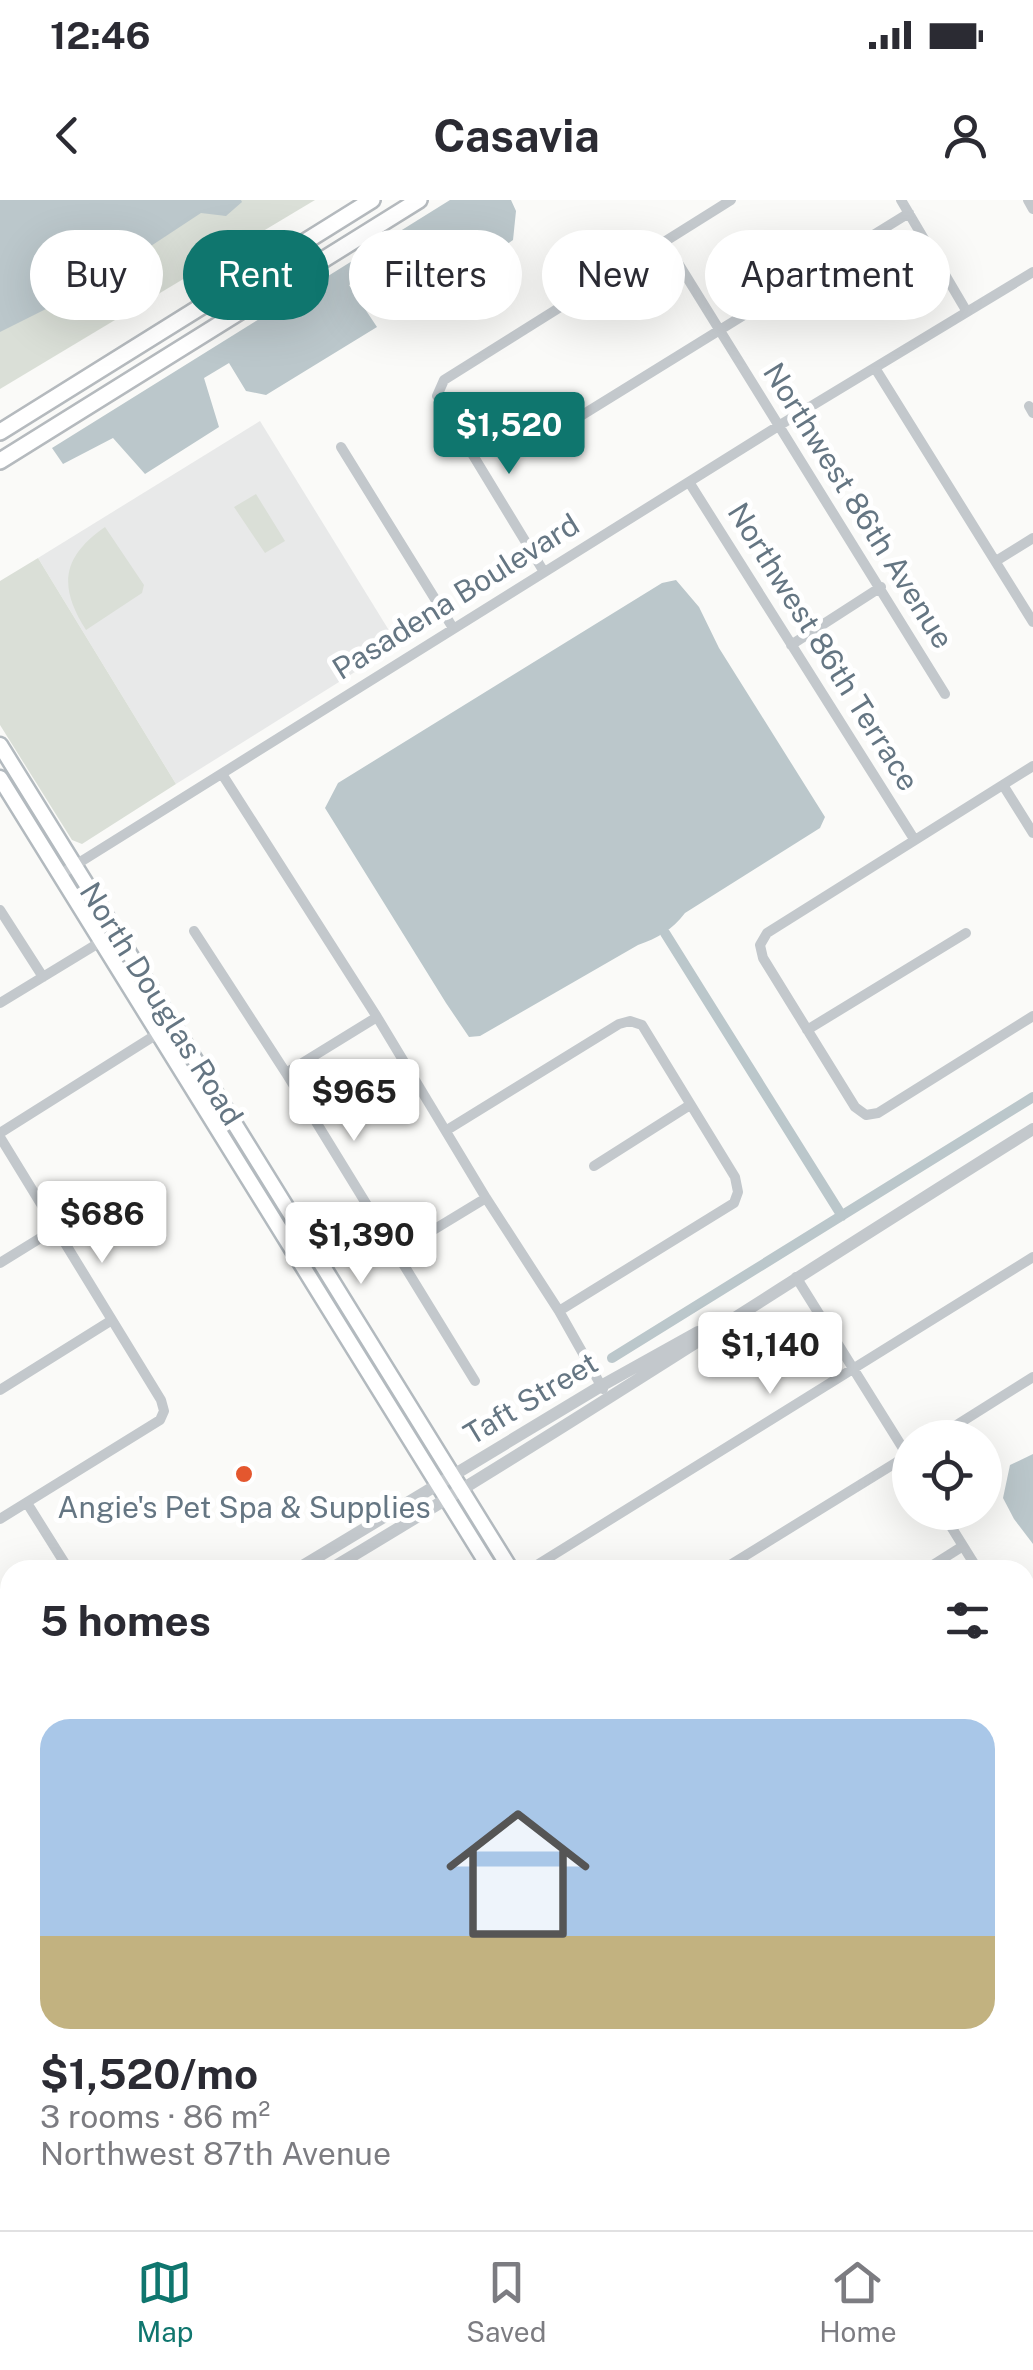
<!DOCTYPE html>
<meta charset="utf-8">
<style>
body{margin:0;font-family:"Public Sans",sans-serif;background:#f2f2f3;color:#2b2b33;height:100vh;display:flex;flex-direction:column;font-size:38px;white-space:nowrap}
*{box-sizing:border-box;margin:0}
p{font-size:32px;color:#7c7c81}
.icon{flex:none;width:55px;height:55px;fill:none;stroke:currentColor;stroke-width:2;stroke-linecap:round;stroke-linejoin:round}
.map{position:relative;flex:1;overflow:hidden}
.drawer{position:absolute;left:0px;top:1360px;width:1035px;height:670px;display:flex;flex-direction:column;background:#fff;border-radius:30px 30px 0 0;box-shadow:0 10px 40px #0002}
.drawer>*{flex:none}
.banner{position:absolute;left:30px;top:30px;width:975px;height:90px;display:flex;gap:20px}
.tools{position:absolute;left:892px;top:1220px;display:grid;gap:20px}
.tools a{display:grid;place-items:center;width:110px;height:110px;border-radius:50%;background:#fff;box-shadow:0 10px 40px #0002;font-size:50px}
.price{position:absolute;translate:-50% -85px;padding:0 22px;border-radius:10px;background:#fff;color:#222;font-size:32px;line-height:65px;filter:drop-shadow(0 2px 5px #0008)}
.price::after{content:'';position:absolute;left:50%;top:60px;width:30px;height:22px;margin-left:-15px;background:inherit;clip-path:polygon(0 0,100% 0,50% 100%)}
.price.current{background:#0f766e;color:#fff}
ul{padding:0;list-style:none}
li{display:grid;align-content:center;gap:20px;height:530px;padding:0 40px}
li+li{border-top:2px solid #e1e1e2}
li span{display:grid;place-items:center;height:310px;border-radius:30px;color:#555}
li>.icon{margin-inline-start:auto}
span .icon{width:180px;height:180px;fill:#fffc;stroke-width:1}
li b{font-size:42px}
h2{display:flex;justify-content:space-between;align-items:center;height:120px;padding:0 40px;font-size:42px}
.pill{padding:0 35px;border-radius:45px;background:#fff;box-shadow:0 10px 40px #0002;font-size:35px;line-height:90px}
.pill.current{background:#0f766e;color:#fff}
.status{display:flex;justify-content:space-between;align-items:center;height:70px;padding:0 50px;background:#fff;direction:ltr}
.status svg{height:28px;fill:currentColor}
header{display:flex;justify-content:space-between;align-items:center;height:130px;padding:0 40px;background:#fff;font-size:45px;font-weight:700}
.tabs{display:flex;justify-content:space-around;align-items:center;height:140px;border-top:2px solid #e1e1e2;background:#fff;font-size:28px;color:#7c7c81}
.tabs a{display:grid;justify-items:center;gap:5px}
.tabs .current{color:#0f766e}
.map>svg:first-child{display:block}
.built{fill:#e8e9e9}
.green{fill:#dadfd7}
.water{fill:#bbc7cb}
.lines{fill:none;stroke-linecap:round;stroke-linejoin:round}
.canal{stroke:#bbc7cb;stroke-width:10}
.secondary-casing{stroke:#b3babf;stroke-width:19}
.primary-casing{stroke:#b5babe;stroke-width:20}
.minor{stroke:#c3c8cc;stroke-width:10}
.tertiary{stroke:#c3c8cc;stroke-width:12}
.secondary{stroke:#fff;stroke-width:14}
.primary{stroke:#fff;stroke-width:15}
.poi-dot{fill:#e4572e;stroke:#fff;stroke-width:4}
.labels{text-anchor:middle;stroke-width:10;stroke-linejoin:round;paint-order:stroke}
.street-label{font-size:30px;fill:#657683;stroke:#fff}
.poi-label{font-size:30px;fill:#657683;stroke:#fff}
</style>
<div class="status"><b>12:46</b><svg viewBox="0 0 49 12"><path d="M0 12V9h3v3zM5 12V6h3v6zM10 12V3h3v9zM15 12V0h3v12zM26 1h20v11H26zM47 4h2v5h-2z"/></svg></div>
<header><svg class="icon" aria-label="back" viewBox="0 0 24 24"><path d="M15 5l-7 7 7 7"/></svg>Casavia<svg class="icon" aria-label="person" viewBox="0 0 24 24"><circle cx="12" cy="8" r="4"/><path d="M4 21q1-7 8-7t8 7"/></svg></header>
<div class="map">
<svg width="1033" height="2030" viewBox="0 0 1033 2030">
<rect width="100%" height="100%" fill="#fafaf8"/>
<path class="built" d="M260,221L398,445L176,584L38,358Z"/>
<path class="green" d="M0,0H315L0,189Z
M256,294L285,341L265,353L234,307Z
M105,327L144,385L142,393L86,430C58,386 62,357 105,327Z
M38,358L176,584L82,644L72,640L0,525V381Z"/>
<path class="water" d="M0,0H241L242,2L226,16L201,13L84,90L0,132Z
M450,0H511L516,11L513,40L445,87L410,103L386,64L349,85L377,127L266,195L246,191L229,163L204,178L219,227L145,274L113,238L63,264L52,248Z
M676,380L699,407L719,448L825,617L820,628L685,713C672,730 658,738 638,745L480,836L469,837L446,803L325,608L338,583L662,383Z
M1033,1254V1344L1014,1319L1003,1298L1010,1265Z
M523,2020H694L700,2030H529Z"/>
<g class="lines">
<path class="canal" d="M665,733L842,1016
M612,1158L1033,897"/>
<defs>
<path id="secondary" d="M0,545L511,1370
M0,578L491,1370
M894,2020L901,2030
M914,2020L920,2030"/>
<path id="primary" d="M0,232L372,0
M0,261L419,0"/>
</defs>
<use href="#secondary" class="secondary-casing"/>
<use href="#primary" class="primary-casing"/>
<path class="minor" d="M901,0L967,112
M1028,0L1033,9
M665,42L945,494
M875,168L1033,422
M1029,206L1033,213
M579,217L909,13
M341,247L453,428
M689,282L914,639
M996,361L1033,338
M544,372L437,196L444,180L731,0
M791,445L881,387
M1033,566L767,733L760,745L763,758L855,907L866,915L878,913L1033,816
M222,574L377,817L486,998L559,1111L603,1189
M1003,585L1033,633
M61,674L780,225L1033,72
M0,710L43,777
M194,731L286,873L475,1181
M0,803L102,741
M807,830L966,733
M286,873L377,817
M447,930L619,824L630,821L642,825L735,977L738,992L734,1003L559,1111
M0,933L173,824
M0,937L161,1200L164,1211L160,1220L0,1319
M594,966L690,905
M397,1052L486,998
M0,1063L55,1029
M796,1077L909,1258
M0,1190L112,1120
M936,1238L1033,1177
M27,1303L69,1370
M942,1312L978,1370
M529,1370L1033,1057
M722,1370L910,1254
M925,1370L963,1346
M1025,1445L1033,1458
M1025,1559L1033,1554
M0,1619L10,1637
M0,1650L10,1644
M1025,1684L1033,1679
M0,1769L10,1763
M1025,1810L1033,1805
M0,1829L10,1823
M1025,1934L1033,1929
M0,2002L10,1997
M219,2020L225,2030
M458,2020L464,2030
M771,2020L777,2030
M350,2030L357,2020"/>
<path class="tertiary" d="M296,1370L601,1186L698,1132
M329,1370C567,1228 798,1076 1033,929
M0,1558L10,1552
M0,1580L10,1573"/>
<use href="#secondary" class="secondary"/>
<use href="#primary" class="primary"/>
</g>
<circle class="poi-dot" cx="244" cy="1274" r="10"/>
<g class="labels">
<g class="street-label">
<text transform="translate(858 306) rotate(58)" y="10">Northwest 86th Avenue</text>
<text transform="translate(456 397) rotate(-32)" y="10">Pasadena Boulevard</text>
<text transform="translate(823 447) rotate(58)" y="10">Northwest 86th Terrace</text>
<text transform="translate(161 804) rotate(58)" y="10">North Douglas Road</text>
<text transform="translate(531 1199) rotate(-31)" y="10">Taft Street</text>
</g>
<g class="poi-label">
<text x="244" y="1318">Angie's Pet Spa &amp; Supplies</text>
</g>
</g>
</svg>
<div class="tools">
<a><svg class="icon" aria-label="locate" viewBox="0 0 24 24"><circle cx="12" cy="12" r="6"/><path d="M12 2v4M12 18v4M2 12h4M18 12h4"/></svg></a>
</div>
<b class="price current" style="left:509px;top:277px">$1,520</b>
<b class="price" style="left:354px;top:944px">$965</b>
<b class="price" style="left:102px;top:1066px">$686</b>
<b class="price" style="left:361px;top:1087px">$1,390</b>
<b class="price" style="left:770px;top:1197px">$1,140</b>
<div class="banner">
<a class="pill">Buy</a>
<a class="pill current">Rent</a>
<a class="pill">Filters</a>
<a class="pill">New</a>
<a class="pill">Apartment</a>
</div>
<section class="drawer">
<h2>5 homes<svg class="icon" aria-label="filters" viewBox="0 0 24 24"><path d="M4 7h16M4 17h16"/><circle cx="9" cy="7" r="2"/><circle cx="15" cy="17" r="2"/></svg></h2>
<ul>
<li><span style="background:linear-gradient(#a9c7e8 70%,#c2b280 0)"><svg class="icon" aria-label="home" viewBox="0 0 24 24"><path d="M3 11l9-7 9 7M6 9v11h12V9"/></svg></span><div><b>$1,520/mo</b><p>3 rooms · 86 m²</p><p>Northwest 87th Avenue</p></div></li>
</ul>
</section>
</div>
<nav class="tabs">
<a class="current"><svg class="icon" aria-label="map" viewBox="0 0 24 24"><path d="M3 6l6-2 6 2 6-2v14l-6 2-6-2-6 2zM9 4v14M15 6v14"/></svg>Map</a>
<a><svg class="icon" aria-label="saved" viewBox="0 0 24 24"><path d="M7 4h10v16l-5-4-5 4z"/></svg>Saved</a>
<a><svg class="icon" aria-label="home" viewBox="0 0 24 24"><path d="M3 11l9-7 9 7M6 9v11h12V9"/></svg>Home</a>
</nav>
